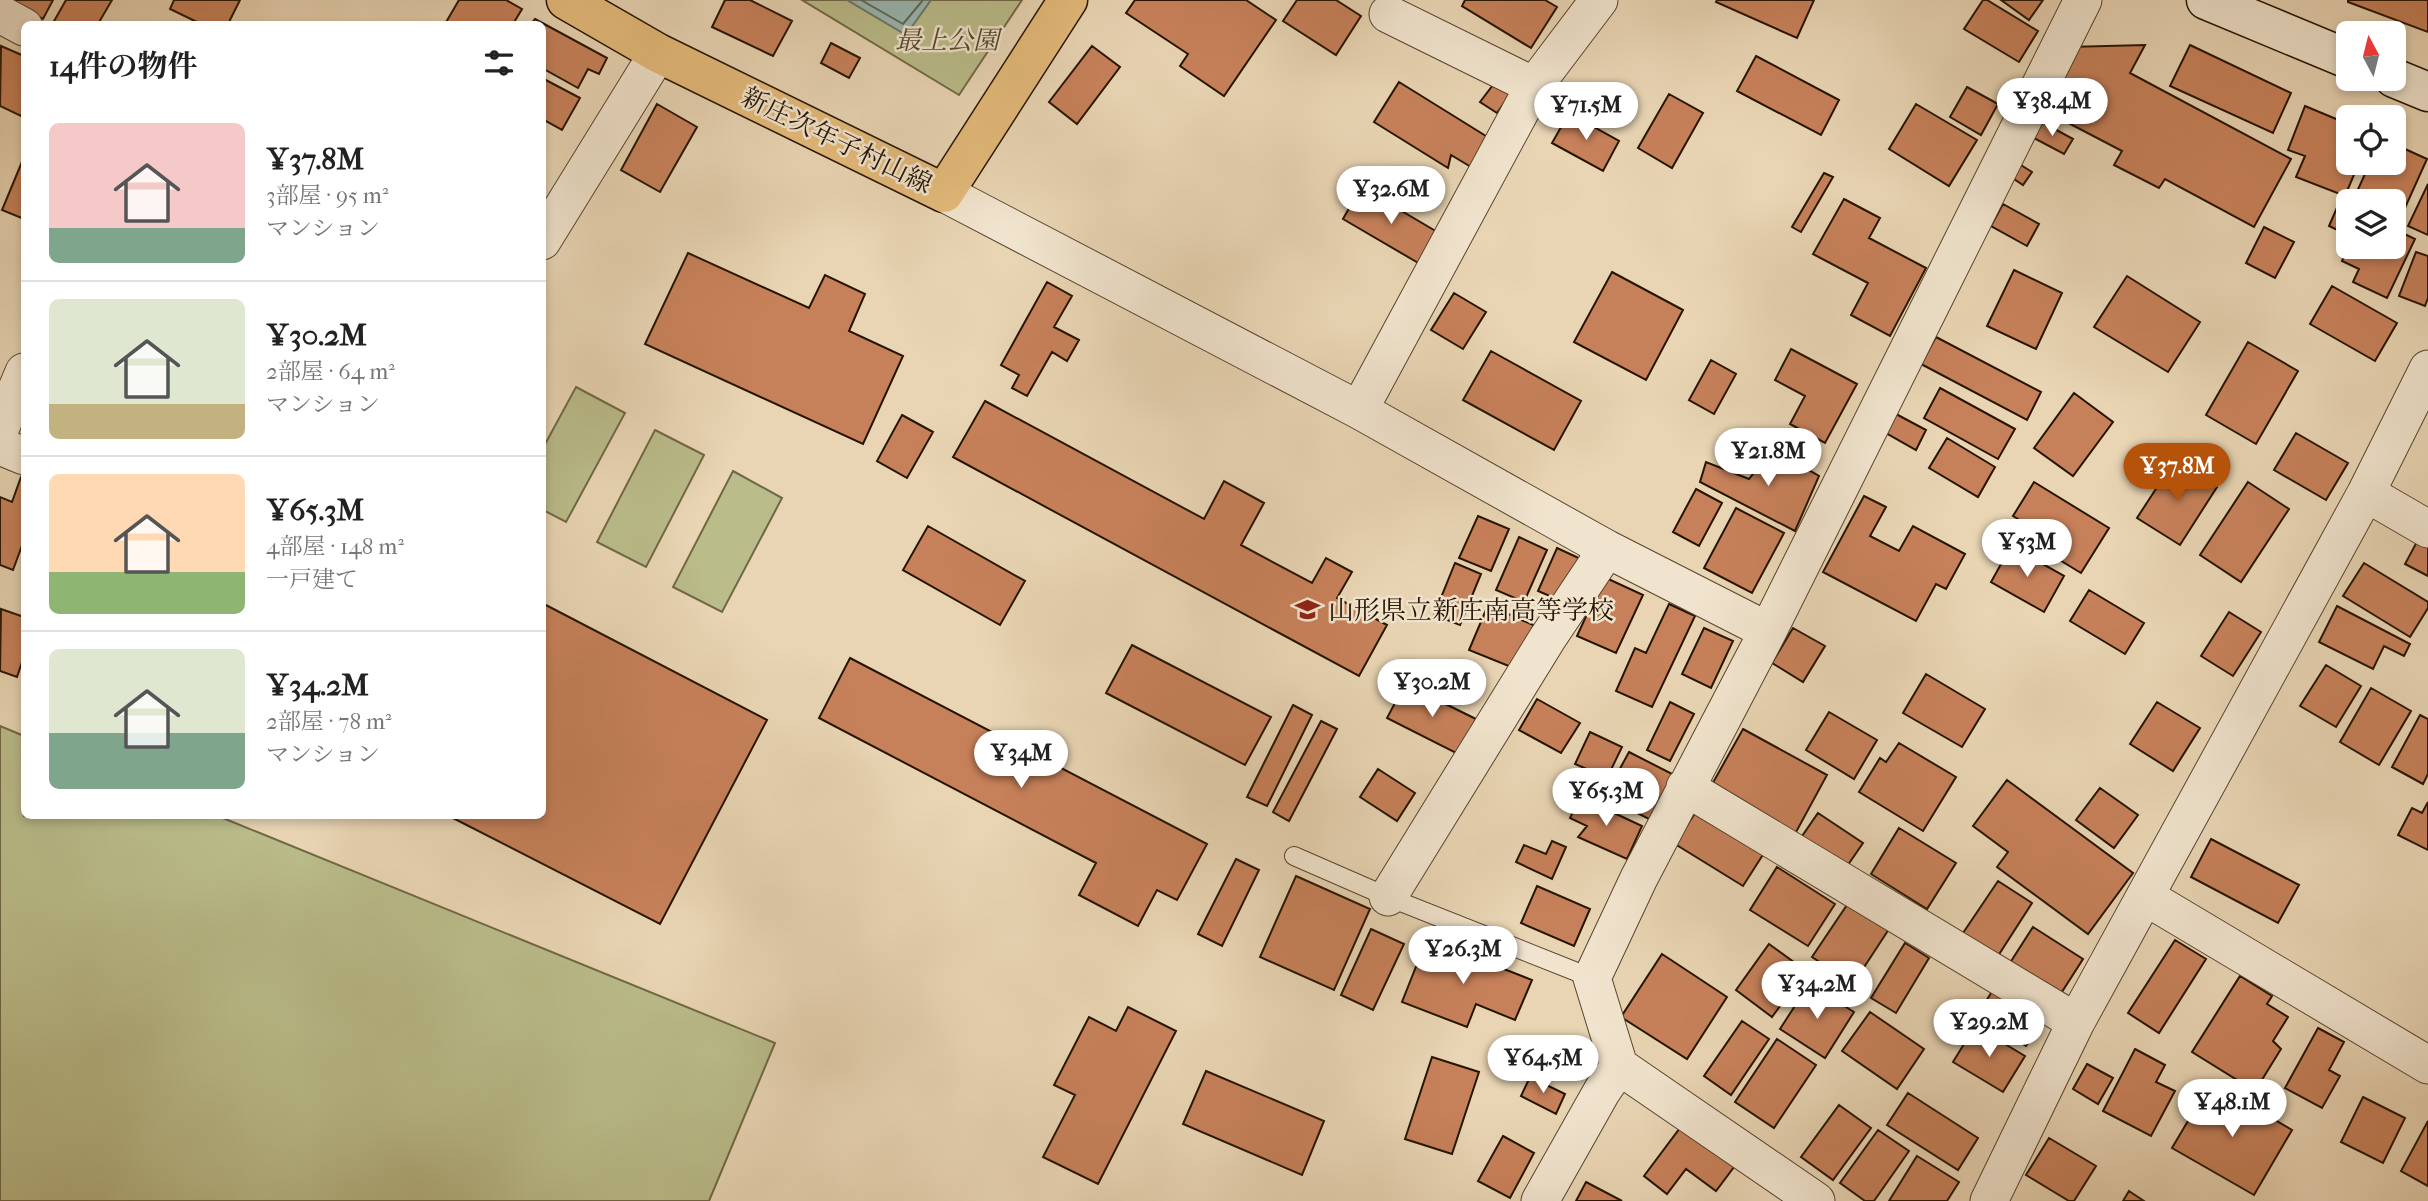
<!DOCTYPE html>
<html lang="ja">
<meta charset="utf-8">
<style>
body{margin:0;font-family:"IM FELL French Canon","Noto Serif JP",serif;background:#f2f2f2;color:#222;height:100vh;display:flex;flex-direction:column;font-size:26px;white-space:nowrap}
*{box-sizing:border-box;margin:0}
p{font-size:23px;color:#767676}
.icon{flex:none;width:38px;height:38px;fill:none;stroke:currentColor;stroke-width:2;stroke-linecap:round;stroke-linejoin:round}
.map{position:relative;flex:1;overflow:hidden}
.panel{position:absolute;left:21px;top:21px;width:525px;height:798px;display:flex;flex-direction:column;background:#fff;border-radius:10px;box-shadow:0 4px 10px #0003}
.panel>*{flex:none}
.needle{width:46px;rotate:353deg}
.tools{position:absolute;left:2336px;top:21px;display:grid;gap:14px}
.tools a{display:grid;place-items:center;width:70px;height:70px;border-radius:10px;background:#fff;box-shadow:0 4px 10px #0003;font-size:35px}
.price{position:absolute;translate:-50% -60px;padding:0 16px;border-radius:24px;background:#fff;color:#222;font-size:23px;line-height:46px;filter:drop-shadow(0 2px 4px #0008)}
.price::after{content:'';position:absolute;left:50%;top:42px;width:21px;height:16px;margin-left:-10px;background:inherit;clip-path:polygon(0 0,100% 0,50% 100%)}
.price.on{background:#b45309;color:#fff}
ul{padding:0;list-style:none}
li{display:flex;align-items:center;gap:21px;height:175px;padding:0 28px}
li+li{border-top:2px solid #e0e0e0}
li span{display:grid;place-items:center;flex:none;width:196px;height:140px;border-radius:10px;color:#555}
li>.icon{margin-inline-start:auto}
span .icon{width:84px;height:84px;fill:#fffc;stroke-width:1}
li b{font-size:30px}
h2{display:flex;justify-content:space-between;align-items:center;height:84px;padding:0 28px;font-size:30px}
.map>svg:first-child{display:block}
.green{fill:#babc8a;stroke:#706845;stroke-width:2}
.water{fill:#98b8b2;stroke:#6a766b;stroke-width:2}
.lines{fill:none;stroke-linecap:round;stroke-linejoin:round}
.shore{stroke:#5e6659;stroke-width:2}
.building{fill:#c7815a;stroke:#251400;stroke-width:2}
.lane-casing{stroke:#56442d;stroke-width:20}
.street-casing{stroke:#56442d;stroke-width:39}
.secondary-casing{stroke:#251400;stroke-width:41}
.primary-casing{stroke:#251400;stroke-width:41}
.lane{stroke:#f1e4ce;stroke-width:18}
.street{stroke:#f1e4ce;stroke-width:37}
.secondary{stroke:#f1e4ce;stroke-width:38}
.primary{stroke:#e4ba7a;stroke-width:38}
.labels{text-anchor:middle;stroke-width:5;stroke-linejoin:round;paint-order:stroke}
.park-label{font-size:26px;font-style:italic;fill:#524629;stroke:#f1e4ce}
.street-label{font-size:26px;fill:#251400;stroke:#f1e4ce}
.poi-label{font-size:26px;fill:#251400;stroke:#f1e4ce;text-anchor:start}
</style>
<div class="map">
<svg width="2428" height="1201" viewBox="0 0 2428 1201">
<rect width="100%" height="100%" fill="#e9d5b4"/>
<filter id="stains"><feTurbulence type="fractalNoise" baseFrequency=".00286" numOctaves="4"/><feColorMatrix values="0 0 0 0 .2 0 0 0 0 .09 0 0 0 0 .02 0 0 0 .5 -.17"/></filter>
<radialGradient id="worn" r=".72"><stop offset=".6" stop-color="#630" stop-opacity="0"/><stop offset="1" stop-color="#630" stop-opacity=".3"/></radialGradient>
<path class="green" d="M802,0H1022L959,95Z
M576,387L625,413L566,522L543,510V448Z
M655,430L704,455L646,567L597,542Z
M733,471L782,498L722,612L673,587Z
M0,726L24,736V816H218L775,1043L709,1201H0Z"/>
<path class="water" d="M847,0H931L906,35Z"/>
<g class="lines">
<path class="shore" d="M861,0L903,24L923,0"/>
</g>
<path class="building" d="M6,0H53L43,19Z
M66,0H112L98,24H56L53,23Z
M174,0H240L228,24H201L170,9Z
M459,0H506L522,9L513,24H445Z
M725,0H750L792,21L773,56L712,27Z
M1135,0H1246L1276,20L1224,96L1180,66L1188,54L1126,13Z
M1297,0H1336L1361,16L1336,55L1283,21Z
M1465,0H1545L1557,7L1531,48L1462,6Z
M1717,0H1814L1797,38L1716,2Z
M1983,0H1987L2038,31L2019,62L1964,29Z
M2001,0H2043L2029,20Z
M2348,0H2428V32L2348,2Z
M535,19L607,58L599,74L588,69L578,88L542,68V24H531Z
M831,43L860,58L849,78L821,63Z
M2145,45L2130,73L2291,159L2254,227L2165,179L2159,188L2114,165L2122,151L2036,106L2067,47Z
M2190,45L2291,93L2273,133L2170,86Z
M1,46L24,56V109L21,116L0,106Z
M1092,46L1120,67L1077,124L1049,102Z
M1756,56L1839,100L1821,135L1737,91Z
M542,78L580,98L562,130L542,119Z
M1496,81L1512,92L1497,113L1480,102Z
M1399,82L1494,141L1476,170L1451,155L1448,168L1374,122Z
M1967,87L1998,104L1981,135L1950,117Z
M1669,94L1703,113L1672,168L1638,148Z
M657,104L697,127L660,192L621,170Z
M1916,104L1977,140L1949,186L1889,149Z
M2305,106L2348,124V163H2359L2345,196L2296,177L2305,156L2288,150Z
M1569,113L1619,141L1603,171L1552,143Z
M2040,121L2073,139L2064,154L2032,137Z
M2394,144L2427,159L2400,219L2394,216V201H2361L2354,198L2370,163H2394Z
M24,157V219L2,210Z
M2016,162L2032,172L2023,185L2008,175Z
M1824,173L1833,177L1801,232L1792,227Z
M2428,184V235L2408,226Z
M1361,187L1439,233L1420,264L1343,219Z
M1844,199L1880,218L1869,238L1926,268L1890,336L1851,315L1868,283L1813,254Z
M2339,203L2348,207V235L2329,226Z
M2003,204L2039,224L2027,246L1991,226Z
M2264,227L2294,242L2275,278L2246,263Z
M2394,229L2415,239L2387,298L2353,282L2359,269L2342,261L2348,246L2394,247Z
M2416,252L2428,256V298L2425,306L2399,296Z
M688,253L809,308L825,275L865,294L849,331L903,356L863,444L645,344Z
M2014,270L2062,293L2036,349L1987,326Z
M1612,272L1683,310L1646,380L1574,342Z
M2127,276L2200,322L2168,372L2094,327Z
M1047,282L1072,296L1054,327L1079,340L1067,361L1052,352L1027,396L1012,388L1019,375L1001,365Z
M2332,286L2397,323L2375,361L2310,324Z
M1454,293L1486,312L1463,349L1431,330Z
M1936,337L2041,392L2027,420L1921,364Z
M2248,342L2298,371L2256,444L2206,415Z
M1791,349L1857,384L1825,443L1790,424L1805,396L1775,380Z
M1491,351L1581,401L1554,450L1463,400Z
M1711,360L1736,374L1714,414L1689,400Z
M1940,388L2015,429L1998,459L1924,418Z
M2074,393L2113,422L2073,476L2034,448Z
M985,401L1204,519L1224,481L1264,503L1241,545L1312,583L1326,558L1352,572L1337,598L1387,625L1359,676L953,457Z
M1896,414L1926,430L1916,450L1886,433Z
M902,415L933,432L907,478L877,461Z
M2296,433L2348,463L2326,500L2274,470Z
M1947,438L1995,467L1978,497L1929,468Z
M1772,449L1819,476L1795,531L1700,482L1706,462L1749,479Z
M2174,461L2217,487L2180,545L2137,518Z
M21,477L24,478V540L13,570L0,565V497L12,502Z
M2034,482L2109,528L2081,573L2058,559L2065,548L2013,516Z
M2248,482L2289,509L2241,582L2200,555Z
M1696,489L1722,503L1699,546L1673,532Z
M1864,496L1886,507L1870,536L1899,551L1913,526L1965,554L1946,589L1936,584L1916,621L1823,572Z
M1736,508L1784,533L1752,593L1704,568Z
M1478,516L1509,529L1491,571L1459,558Z
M928,526L1025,581L1000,625L903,570Z
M2420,536L2428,540V576L2405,564Z
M1519,537L1547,550L1524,602L1496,590Z
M2011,546L2064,576L2044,612L1991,582Z
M1557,548L1583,560L1564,602L1538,591Z
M1455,563L1481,574L1460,625L1434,615Z
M2364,563L2428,602V608L2410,637L2343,596Z
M1604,577L1643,595L1616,653L1577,636Z
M2089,590L2144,623L2125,654L2070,621Z
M542,603L767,720L660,924L449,816H542Z
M1669,604L1695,616L1652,707L1616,691L1635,648L1646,653Z
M1488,605L1540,628L1521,671L1469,650Z
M2337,606L2410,644L2404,656L2384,646L2373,669L2319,642Z
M1,609L24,617V656L17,677L0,671Z
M2229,612L2261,632L2233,676L2201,656Z
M1704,628L1733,641L1711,688L1682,674Z
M1793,628L1825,646L1803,682L1772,663Z
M1132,645L1271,717L1245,765L1106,693Z
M850,658L1207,844L1177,900L1157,890L1138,926L1079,895L1096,863L819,718Z
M2326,665L2361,686L2336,727L2300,706Z
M1926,674L1985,709L1962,747L1903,713Z
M1405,684L1476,719L1458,754L1387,718Z
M2371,688L2411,711L2379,765L2340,742Z
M1537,699L1580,723L1561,753L1519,730Z
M1670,702L1694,714L1670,761L1647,750Z
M2157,702L2200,728L2173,771L2130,744Z
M1293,705L1312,715L1267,806L1247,797Z
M1829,712L1877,740L1854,779L1806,750Z
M2420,715L2428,719V774L2423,784L2392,767Z
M1321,721L1337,729L1289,821L1273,812Z
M1743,729L1827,775L1795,834L1710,788Z
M1590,732L1622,747L1607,778L1575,764Z
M1899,743L1956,777L1923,831L1859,792L1880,758L1886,762Z
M1629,752L1676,776L1653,821L1625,807L1630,797L1610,787Z
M1378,769L1415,793L1397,821L1360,797Z
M2007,780L2133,873L2088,934L1997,867L2008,852L1973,826Z
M2100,788L2138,815L2114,848L2076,820Z
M1580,797L1642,826L1627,859L1578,837L1587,826L1570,818Z
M2428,802V850L2398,835L2412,808L2422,813Z
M1697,810L1764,853L1743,886L1675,844Z
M1818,813L1863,843L1843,872L1798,842Z
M1899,828L1956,863L1927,909L1871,874Z
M2211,839L2299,885L2278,923L2191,877Z
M1552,841L1566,847L1552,879L1516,862L1524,845L1546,854Z
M1236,859L1259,870L1222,946L1198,934Z
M1777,867L1835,904L1808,946L1750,910Z
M1296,876L1370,909L1334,990L1260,957Z
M1998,881L2032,903L1996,959L1961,936Z
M1537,886L1590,909L1574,946L1521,923Z
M1849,902L1889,929L1853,984L1812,957Z
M2033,927L2083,959L2058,998L2008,966Z
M1371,929L1404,944L1373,1010L1341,995Z
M1427,939L1532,980L1515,1020L1476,1004L1467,1027L1402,1002Z
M2175,940L2206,959L2159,1033L2128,1013Z
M1905,943L1929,958L1896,1013L1871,998Z
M1769,944L1806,971L1772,1017L1736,990Z
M1662,954L1727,997L1687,1059L1621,1017Z
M2240,976L2272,996L2267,1004L2288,1017L2273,1041L2281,1049L2255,1091L2192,1052Z
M1809,984L1854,1012L1825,1058L1780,1029Z
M1996,985L2045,1016L2026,1046L1977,1016Z
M1128,1007L1176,1031L1098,1184L1043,1157L1075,1095L1054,1085L1089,1017L1116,1031Z
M1870,1012L1924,1049L1897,1089L1842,1051Z
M1742,1021L1769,1039L1731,1095L1704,1076Z
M1975,1026L2025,1056L2003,1092L1953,1062Z
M2318,1028L2344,1042L2329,1070L2340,1076L2322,1108L2285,1088Z
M1777,1039L1816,1065L1774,1128L1735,1102Z
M2135,1049L2165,1065L2156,1082L2175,1091L2151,1136L2103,1111Z
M1432,1057L1479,1072L1452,1154L1405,1139Z
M2087,1064L2113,1078L2098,1104L2073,1089Z
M1206,1071L1324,1121L1302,1175L1183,1124Z
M1530,1077L1565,1094L1556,1114L1521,1096Z
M2211,1082L2292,1130L2254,1195L2172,1148Z
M1908,1093L1978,1138L1958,1170L1887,1125Z
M2363,1097L2405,1118L2383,1163L2341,1142Z
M1839,1105L1871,1128L1833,1180L1801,1157Z
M2428,1121V1186L2401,1171Z
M1680,1128L1734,1167L1716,1191L1686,1169L1667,1194L1644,1176Z
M1878,1130L1909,1151L1874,1201H1865L1840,1183Z
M1503,1136L1534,1153L1510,1198L1478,1181Z
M2049,1138L2096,1166L2074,1201H2069L2026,1175Z
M1917,1156L1959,1182L1947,1201H1889Z
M1586,1182L1622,1201H1576Z
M2129,1191L2144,1201H2123Z"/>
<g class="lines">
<defs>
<path id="lane" d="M1294,856L1388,897L1592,978"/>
<path id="street" d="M0,14L24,27
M1388,14L1534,86
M944,193L1359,410L1607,549L1768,631
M542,241L658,53
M1359,410L1534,86L1599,0
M0,429L24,372
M0,446L24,456
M2366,493L2428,529
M1685,787L2076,1022
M1388,897L1547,639L1607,549
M2146,897L2428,1065
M1540,1201L1602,1091L1619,1066
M1816,1201L1619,1066L1592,978L1639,878L1768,631L2083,0
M1989,1201L2076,1022L2366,493L2428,369"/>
<path id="secondary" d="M2206,0L2348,59
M2394,78L2428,92"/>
<path id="primary" d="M566,0L658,53L944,193L1068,0"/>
</defs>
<use href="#lane" class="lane-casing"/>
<use href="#street" class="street-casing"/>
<use href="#secondary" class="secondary-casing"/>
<use href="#primary" class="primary-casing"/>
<use href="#lane" class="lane"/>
<use href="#street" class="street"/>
<use href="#secondary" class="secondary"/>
<use href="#primary" class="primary"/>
</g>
<defs>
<symbol id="school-bare" viewBox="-9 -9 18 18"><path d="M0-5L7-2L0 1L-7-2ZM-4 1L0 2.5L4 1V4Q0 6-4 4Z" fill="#8f2418" stroke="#f1e4ce" stroke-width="2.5" paint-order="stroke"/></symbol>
</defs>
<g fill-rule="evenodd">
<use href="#school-bare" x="1290" y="592" width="35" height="35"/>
</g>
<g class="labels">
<g class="park-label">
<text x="947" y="49">最上公園</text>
</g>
<g class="street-label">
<text transform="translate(837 140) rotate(26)" y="9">新庄次年子村山線</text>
</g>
<g class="poi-label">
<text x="1328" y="619">山形県立新庄南高等学校</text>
</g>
</g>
<rect width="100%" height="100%" filter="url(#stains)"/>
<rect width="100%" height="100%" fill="url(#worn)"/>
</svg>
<div class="tools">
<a><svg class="needle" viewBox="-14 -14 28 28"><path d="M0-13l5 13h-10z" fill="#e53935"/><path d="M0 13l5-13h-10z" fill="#767676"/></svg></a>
<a><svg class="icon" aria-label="locate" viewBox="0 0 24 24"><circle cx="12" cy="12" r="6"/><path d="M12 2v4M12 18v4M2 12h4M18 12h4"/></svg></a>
<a><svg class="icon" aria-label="layers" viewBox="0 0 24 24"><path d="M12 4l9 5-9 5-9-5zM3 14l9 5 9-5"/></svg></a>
</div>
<b class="price" style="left:2052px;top:138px">¥38.4M</b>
<b class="price" style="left:1586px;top:142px">¥71.5M</b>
<b class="price" style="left:1391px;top:226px">¥32.6M</b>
<b class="price" style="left:1768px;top:488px">¥21.8M</b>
<b class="price on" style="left:2177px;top:503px">¥37.8M</b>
<b class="price" style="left:2027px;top:579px">¥53M</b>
<b class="price" style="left:1432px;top:719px">¥30.2M</b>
<b class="price" style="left:1021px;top:790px">¥34M</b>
<b class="price" style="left:1606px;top:828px">¥65.3M</b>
<b class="price" style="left:1463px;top:986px">¥26.3M</b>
<b class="price" style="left:1817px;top:1021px">¥34.2M</b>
<b class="price" style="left:1989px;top:1059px">¥29.2M</b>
<b class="price" style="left:1543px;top:1095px">¥64.5M</b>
<b class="price" style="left:2232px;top:1139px">¥48.1M</b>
<section class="panel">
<h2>14件の物件<svg class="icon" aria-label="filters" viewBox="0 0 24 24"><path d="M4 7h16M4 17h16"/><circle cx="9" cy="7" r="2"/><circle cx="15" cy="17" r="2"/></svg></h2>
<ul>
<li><span style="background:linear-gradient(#f6c9c9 75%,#7fa58c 0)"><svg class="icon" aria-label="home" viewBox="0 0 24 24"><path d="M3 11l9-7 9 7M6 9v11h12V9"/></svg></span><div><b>¥37.8M</b><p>3部屋 · 95 m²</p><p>マンション</p></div></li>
<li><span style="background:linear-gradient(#dfe7d0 75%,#c2b280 0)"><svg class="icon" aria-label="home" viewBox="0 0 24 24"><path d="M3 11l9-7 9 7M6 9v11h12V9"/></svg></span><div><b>¥30.2M</b><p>2部屋 · 64 m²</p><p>マンション</p></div></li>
<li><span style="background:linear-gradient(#ffd9b3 70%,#8fb573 0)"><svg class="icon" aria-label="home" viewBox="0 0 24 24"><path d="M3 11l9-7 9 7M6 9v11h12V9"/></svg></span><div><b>¥65.3M</b><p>4部屋 · 148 m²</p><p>一戸建て</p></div></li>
<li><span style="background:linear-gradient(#dfe7d0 60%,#7fa58c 0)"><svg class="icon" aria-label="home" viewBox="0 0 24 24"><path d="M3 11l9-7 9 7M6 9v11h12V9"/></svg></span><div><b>¥34.2M</b><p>2部屋 · 78 m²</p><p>マンション</p></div></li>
</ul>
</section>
</div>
